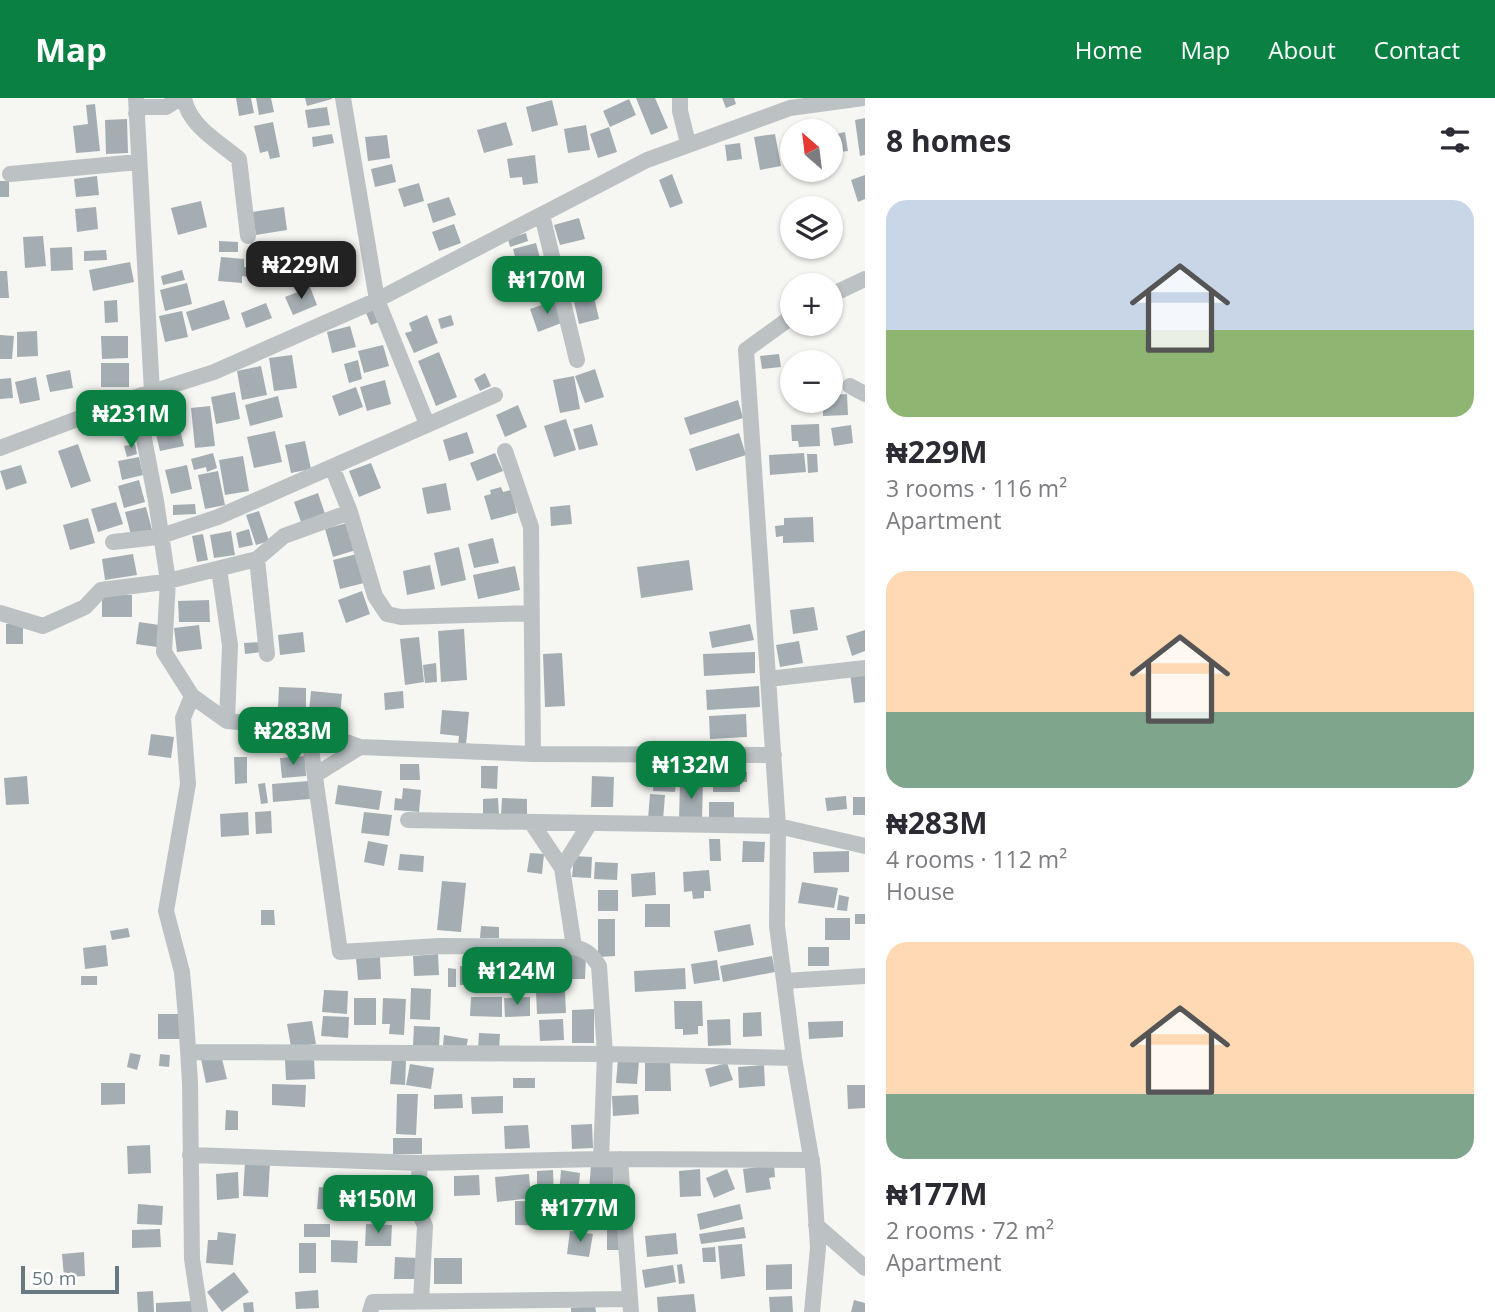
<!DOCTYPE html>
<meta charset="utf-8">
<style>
body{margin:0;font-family:"Open Sans",sans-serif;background:#f2f2f3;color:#2b2b33;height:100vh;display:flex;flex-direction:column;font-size:26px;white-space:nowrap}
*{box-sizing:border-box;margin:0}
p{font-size:23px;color:#7c7c81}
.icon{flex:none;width:38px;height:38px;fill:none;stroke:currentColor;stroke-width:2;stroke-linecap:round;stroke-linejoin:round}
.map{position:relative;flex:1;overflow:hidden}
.details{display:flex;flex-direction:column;background:#fff;width:630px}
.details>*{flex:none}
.needle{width:46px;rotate:332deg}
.fabs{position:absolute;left:780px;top:21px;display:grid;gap:14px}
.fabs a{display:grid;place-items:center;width:63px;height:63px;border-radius:50%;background:#fff;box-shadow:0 2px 5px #0004;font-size:35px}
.scale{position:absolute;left:21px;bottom:18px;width:98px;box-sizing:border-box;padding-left:7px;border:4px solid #667982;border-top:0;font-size:19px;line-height:24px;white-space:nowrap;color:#667982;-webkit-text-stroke:5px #fff;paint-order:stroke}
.price{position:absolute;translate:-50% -60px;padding:0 16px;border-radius:14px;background:#0b8043;color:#fff;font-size:23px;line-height:46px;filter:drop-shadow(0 2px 4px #0008)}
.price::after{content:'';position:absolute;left:50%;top:42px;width:21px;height:16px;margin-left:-10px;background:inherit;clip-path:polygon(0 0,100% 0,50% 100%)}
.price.selected{background:#222;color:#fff}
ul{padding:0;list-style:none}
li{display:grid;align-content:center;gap:14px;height:371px;padding:0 21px}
li span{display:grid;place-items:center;height:217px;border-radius:21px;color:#555}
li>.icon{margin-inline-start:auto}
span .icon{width:126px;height:126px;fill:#fffc;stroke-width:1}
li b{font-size:30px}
h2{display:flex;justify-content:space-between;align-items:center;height:84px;padding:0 21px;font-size:30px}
header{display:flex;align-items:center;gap:42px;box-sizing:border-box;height:98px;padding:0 35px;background:#0b8043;color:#fff}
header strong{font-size:33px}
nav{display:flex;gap:38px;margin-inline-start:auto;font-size:24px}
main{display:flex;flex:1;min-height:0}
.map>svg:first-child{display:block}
.building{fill:#a4aeb2}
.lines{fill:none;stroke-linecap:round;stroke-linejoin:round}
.minor{stroke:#bcc2c4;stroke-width:16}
</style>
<header>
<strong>Map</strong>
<nav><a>Home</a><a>Map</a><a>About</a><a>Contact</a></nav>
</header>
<main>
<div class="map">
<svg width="865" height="1214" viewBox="0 0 865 1214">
<rect width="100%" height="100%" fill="#f6f6f3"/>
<path class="building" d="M236,0H251L254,15L239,18Z
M256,0H271L274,14L259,17Z
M305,0H332V1L307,8Z
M636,0H655L668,30L651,37Z
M722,0H734L736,6L726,10Z
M629,1L636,17L610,29L603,13Z
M552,2L558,27L532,34L526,9Z
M95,6L100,53L76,55L73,28L88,26L86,7Z
M327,9L330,27L308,30L305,12Z
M865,20V57L860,58L855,22Z
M127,21L128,55L106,56L105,22Z
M273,24L280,59L270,61L268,53L260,55L254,28Z
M506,24L513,47L484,55L477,32Z
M586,27L590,52L568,55L564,31Z
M609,29L617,54L598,60L590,36Z
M845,34L848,53L840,54L836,36Z
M332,36L334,45L313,49L312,39Z
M775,36L781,68L760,72L754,39Z
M387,37L390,60L368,63L365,39Z
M740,45L742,61L727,63L725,47Z
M535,57L538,85L523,87L522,79L510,80L507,61Z
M392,66L396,84L375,89L371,71Z
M672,76L683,105L670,110L659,82Z
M865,77V101L858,104L851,82Z
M97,78L99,97L76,99L74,81Z
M0,83H9V99H0Z
M419,85L424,103L404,109L398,91Z
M449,99L456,117L433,125L427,106Z
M201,103L207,129L178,137L171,110Z
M96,109L98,131L77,134L75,111Z
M284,109L287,132L256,137L252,114Z
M579,120L585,141L560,147L554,127Z
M454,126L461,145L439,153L432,134Z
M526,135L528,143L510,149L508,141Z
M43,138L46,168L25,170L23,139Z
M219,143L238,144V154H219Z
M536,145L541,164L518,170L513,151Z
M72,149L73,172L51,173L50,150Z
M106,152L107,162L84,163V153Z
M221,159L244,161V169H250L249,179L242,178V185L218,183Z
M130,164L134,184L93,193L89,172Z
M541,170L546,190L524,196L519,176Z
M182,172L185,182L163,187L161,178Z
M0,173H7L9,200H0Z
M590,181L599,221L579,226L570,186Z
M187,185L192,206L165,213L160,192Z
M310,189L317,207L293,217L285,199Z
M117,202L118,224L105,225L104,203Z
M224,202L230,221L192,233L186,214Z
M556,202L564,224L538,234L530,211Z
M266,205L272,220L246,230L241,215Z
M376,211L381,223L371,227L366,215Z
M182,213L188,239L165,244L159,218Z
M427,217L438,245L414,255L405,235L412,233L409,225Z
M451,217L454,227L441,231L438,221Z
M350,228L356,249L332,255L327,234Z
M37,233L38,258L17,259V234Z
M0,237L14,238L12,261H0Z
M101,238H128V260L102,261Z
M383,247L389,268L364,275L358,253Z
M439,254L457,299L436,308L418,263Z
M779,256L781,269L762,271L760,258Z
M292,257L297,290L274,293L269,260Z
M358,262L362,281L349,285L344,266Z
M101,265H129V289H101Z
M261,268L267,297L242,302L237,273Z
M595,271L604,299L585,305L575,278Z
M70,272L73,290L50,294L46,277Z
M485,275L491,288L480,293L474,281Z
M574,278L580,311L560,315L553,282Z
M36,279L40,302L20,306L15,284Z
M11,280L13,300L0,301V281Z
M385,282L391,306L367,313L360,289Z
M356,289L363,309L339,318L332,298Z
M235,294L240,321L216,326L211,299Z
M847,296L848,317L823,318V303H831V297Z
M278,298L283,319L250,328L245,307Z
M738,302L743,320L690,337L684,320Z
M518,307L527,329L505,339L496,317Z
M210,308L215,348L195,350L191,310Z
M566,321L576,352L554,359L544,328Z
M592,326L598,347L579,352L573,331Z
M819,326L820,348L799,349L798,343H792L791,327Z
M851,327L853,345L834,348L831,330Z
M180,331L184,348L160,353L156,336Z
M275,333L282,364L254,370L247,339Z
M467,334L474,355L449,363L443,342Z
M739,335L746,357L696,373L689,351Z
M305,343L311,371L291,375L285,347Z
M78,346L91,383L71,390L58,353Z
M135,346L137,356L127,359L124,348Z
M213,355L217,370L207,374L206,369L194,372L191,361Z
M495,355L503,373L477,383L470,365Z
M804,355L806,374L770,377L769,357Z
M807,356H817L818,374L808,375Z
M243,358L249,393L225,397L219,362Z
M139,359L143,377L122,382L118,363Z
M371,365L381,390L359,399L349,373Z
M21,367L27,385L6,392L0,373Z
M187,367L192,391L171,396L165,372Z
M218,373L225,407L205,411L198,377Z
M139,382L145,404L124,410L118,388Z
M446,385L451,412L427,416L422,390Z
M501,389L503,394L511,392L517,415L491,422L484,398L491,396L490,392Z
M318,395L325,416L301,424L294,404Z
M116,404L123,426L98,434L91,411Z
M195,406L196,416L173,417V407Z
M570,407L572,426L551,428L550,409Z
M146,409L152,432L131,437L125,414Z
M259,413L269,443L256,447L246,417Z
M813,419L814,444L783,445V438L776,439L775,428L784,427V420Z
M88,420L95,445L70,452L63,427Z
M347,425L356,452L333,459L325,431Z
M249,431L253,447L239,450L236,435Z
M231,433L235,457L214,460L210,437Z
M203,436L208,462L197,464L192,438Z
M493,440L499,465L474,470L468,446Z
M459,449L466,482L441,488L434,455Z
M133,456L137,477L105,482L102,461Z
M357,456L364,485L340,491L333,462Z
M689,462L693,492L641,500L637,469Z
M430,467L435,491L407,497L403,473Z
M515,468L520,492L478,501L473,477Z
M362,493L370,516L346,525L338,502Z
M102,497H132V519H102Z
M209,502L210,524H179L178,503Z
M814,509L818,532L793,536L790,512Z
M139,524L159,527L157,549L136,546Z
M6,526H23V546H6Z
M750,526L754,542L712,550L709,534Z
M199,527L202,551L177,554L174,530Z
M464,531L467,582L441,584L438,533Z
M865,532V553L852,558L846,538Z
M303,534L305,554L280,557L278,537Z
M419,539L424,584L405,587L400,541Z
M799,543L803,565L780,569L776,547Z
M261,544V554L245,556L244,545Z
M755,554V575L704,578L703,556Z
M562,555L565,608L545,609L543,556Z
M436,565L437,584L425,585L423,567Z
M865,573V604L854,605L850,575Z
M759,588L760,609L707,612L706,592Z
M279,589L306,590V611L278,610Z
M311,593L342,596L339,630L326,629L328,615L309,614Z
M403,593L404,610L385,612L384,595Z
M442,612L469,614L466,647H458L459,638L440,636Z
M746,616L747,639L710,641L709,618Z
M297,632L299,650L278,652L277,634Z
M151,636L174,639L171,660L148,657Z
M305,658L306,678L282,680L280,660Z
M234,659H247V685L235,686Z
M400,666H419L420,682H400Z
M713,667H740V674H747V684H740V694H713Z
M481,668H498L497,691L481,690Z
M654,675L677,677L675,694L653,693Z
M27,678L29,706L6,707L4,680Z
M592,678L614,679L613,709H591Z
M309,683L310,701L273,704L272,686Z
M680,684H703L702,722H679Z
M265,685L268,705L261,706L258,686Z
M338,687L382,693L379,712L335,706Z
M403,690L421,692L419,714L394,712L395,700L402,701Z
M650,696L665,697L663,722L648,721Z
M846,698L847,711L827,713L825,700Z
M853,699H865V717H853Z
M498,700L499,717L483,718V701Z
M502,700L527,701V718L501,717Z
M709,704H734V723H709Z
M271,713L272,735L256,736L255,714Z
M248,714L249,737L221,739L220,716Z
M364,714L392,717L389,738L361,735Z
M709,741H720L721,763H710Z
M368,743L388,747L384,768L364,764Z
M743,743L765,744L764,764H742Z
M849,753V774L814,775L813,754Z
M530,755L544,756L542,776L527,774Z
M400,756L424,758L423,774L398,772Z
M574,758L592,759L591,780L572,779Z
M595,764L618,765L617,782L594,781Z
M709,772L711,793H704V800L693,801L692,793L684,794L683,774Z
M655,774L656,797L632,799L631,776Z
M442,783L466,785L461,834L437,832Z
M802,784L838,790L834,810L798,805Z
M598,792H618V813H598Z
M839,797L849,799L847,813L837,812Z
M645,806H670V829H645Z
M261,812H274L275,827H261Z
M855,816H865V826H855Z
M825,820H850V842H825Z
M598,821H615V858L598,859Z
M750,826L754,847L718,854L714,833Z
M481,828L499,829V840H480Z
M128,830L130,839L112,842L110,833Z
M106,847L108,868L85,871L83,850Z
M808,849H829V868H808Z
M438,856L439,877L414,878L413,858Z
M567,857H586L585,881H566Z
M772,858L775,874L723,884L720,868Z
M380,859L381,881L358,882L356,860Z
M539,862L558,863L557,879H538Z
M717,862L720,882L694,886L691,866Z
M460,868H499V888L460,887Z
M448,870L456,871V889H448Z
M685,870L686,891L635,894L634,873Z
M81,878H97V887H81Z
M411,890L431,891L430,922L410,921Z
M324,892L348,893L347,916L322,914Z
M565,893L566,915L537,916L536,894Z
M471,899H502V919L470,918Z
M530,899V918L505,919L504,900Z
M354,900H376V927H354Z
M383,900L406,901L404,937L389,936L390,926H382Z
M674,903H702L703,928H698V936L683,937V931H675Z
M594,911V945H572V912Z
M761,914L762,938L743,939V915Z
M158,916H180V941H158Z
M323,918L349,919L348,940L321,938Z
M563,921L564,942L540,943L539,922Z
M730,921L731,947L708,948L707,922Z
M312,923L316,946L291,949L287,926Z
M843,923V939L809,941L808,924Z
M414,928L440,929L439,949L413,948Z
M479,935L500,936L499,952L478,951Z
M444,937L468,941L466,950L443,947Z
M130,955L141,957L137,972L127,969Z
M160,956L170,957L169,969L159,968Z
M221,957L227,981L206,985L201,961Z
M314,961L315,981L286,982L285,962Z
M392,961L406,963L405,987L390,986Z
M618,961L639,963L637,986L616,985Z
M670,964L671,993H645V965Z
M727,965L733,982L710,989L705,971Z
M410,966L434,970L431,991L406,987Z
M764,967L765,988L739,990L738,969Z
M513,980H535V990H513Z
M101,985H125V1006L101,1007Z
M272,986L306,987L305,1009L272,1007Z
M847,987H865V1010L848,1011Z
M397,996H418L416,1037L396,1036Z
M462,996L463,1010L434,1011V997Z
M638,997L639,1016L613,1018L612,998Z
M503,998V1015L472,1016L471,999Z
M226,1012L238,1013V1032H225Z
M592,1026L593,1050L572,1051L571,1027Z
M528,1027L530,1050L505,1051L504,1028Z
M393,1040H422V1056H393Z
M150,1047L151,1075L128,1076L127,1048Z
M245,1064L270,1065L268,1099L243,1098Z
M591,1067L614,1068L613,1094L589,1093Z
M774,1067L775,1079L769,1080L771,1091L746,1095L743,1071Z
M700,1071L701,1098L680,1099L679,1073Z
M727,1071L735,1091L714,1100L706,1080Z
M553,1072L554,1100L537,1101V1073Z
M561,1072L580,1075L578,1097L559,1095Z
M238,1074L239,1100L217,1102L216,1076Z
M529,1076L531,1100L497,1104L495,1079Z
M479,1077L480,1097L454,1098V1078Z
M319,1089L362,1093L360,1114L317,1111Z
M386,1090H407V1102H386Z
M609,1096L620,1097L619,1116L608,1115Z
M567,1100L592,1101L590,1128L565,1126Z
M515,1103L553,1104V1128L515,1127Z
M138,1106L163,1108L162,1127L137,1126Z
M740,1106L743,1121L700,1132L697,1116Z
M304,1126H330V1139H304Z
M366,1126L392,1127L391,1148H365Z
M744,1129L746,1140L701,1146L699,1136Z
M160,1131L161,1149L132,1150V1132Z
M618,1131L619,1152H607V1132Z
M570,1133L593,1136L589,1159L567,1156Z
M218,1134L236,1136L233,1167L206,1165L208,1142H217Z
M676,1135L678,1156L647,1159L645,1138Z
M331,1142L358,1143L357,1165L331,1164Z
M299,1145H316V1175H299Z
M742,1146L745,1178L721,1181L718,1148Z
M715,1149L716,1164H703L702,1150Z
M84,1154L85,1178L64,1179L62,1156Z
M395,1159L418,1160L417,1181H394Z
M434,1160H462V1186H434Z
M682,1166L685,1185L679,1186L677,1167Z
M792,1166V1191L766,1192V1167Z
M673,1167L676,1184L645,1190L642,1172Z
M234,1174L249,1194L222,1214L207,1194Z
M318,1192L319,1210L296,1211L295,1194Z
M153,1193L154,1214H138L137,1194Z
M694,1196L696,1214H658L657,1199Z
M792,1198L793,1214H770L769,1199Z
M854,1202L865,1205V1214H851Z
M193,1203V1214H156V1205Z
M253,1204L254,1214H244L243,1205Z
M595,1207L596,1214H571V1210Z"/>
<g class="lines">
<path class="minor" d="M136,0L152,294
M184,0C189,28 219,44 239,61L248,138
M343,0L377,202L427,326
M680,0V13L688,45
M136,15L143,9H166L180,0
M10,76L138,64
M542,117L577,262
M831,197L865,181
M793,218L746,252L778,728L777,828L794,960L813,1071L818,1150L812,1214
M850,288L865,296
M136,299L156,403L168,483L164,554L192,598L227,623L308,630L340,854L439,848L574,849C587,852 592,857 599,868L605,956L601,1061
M0,350L136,299L214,274L377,202L647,62L790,10L863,0
M505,353L531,429L533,656
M332,369L350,414L375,498L387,516L401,519L532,515
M113,444L158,439L218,419L495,297
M257,461L267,556
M219,471L230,547L227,623
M0,515L43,528L85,509L101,492L164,484L257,461L284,438L350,414
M768,581L865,570
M192,598L183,620L188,686L166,813L182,874L186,919L190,985L192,1161L200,1214
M308,630L360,649L533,656L774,657
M315,677L360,649
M408,722L778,728L865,748
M531,724L562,770
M574,849L562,770L590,725
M784,883L865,878
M188,954L605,956L794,960
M190,1057L420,1065L601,1061L812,1062
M620,1061L631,1214
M420,1065L417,1109L425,1128L421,1203
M816,1127L865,1170
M370,1214L373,1204L630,1201"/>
</g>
</svg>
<div class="fabs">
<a><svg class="needle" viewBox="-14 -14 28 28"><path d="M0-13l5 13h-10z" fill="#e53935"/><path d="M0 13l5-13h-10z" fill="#7c7c81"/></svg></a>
<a><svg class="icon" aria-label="layers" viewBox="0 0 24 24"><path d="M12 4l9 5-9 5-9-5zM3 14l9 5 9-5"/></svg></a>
<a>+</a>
<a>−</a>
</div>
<div class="scale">50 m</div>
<b class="price selected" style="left:301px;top:203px">₦229M</b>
<b class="price" style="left:547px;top:218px">₦170M</b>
<b class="price" style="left:131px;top:352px">₦231M</b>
<b class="price" style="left:293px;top:669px">₦283M</b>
<b class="price" style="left:691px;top:703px">₦132M</b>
<b class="price" style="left:517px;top:909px">₦124M</b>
<b class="price" style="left:378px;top:1137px">₦150M</b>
<b class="price" style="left:580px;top:1146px">₦177M</b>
</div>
<section class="details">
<h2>8 homes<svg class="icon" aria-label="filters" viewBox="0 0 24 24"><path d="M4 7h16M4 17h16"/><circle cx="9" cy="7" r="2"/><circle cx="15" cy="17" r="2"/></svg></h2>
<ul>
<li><span style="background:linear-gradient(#c9d6e8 60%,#8fb573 0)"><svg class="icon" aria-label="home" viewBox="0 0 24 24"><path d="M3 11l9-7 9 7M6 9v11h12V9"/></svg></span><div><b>₦229M</b><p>3 rooms · 116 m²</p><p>Apartment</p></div></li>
<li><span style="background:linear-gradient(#ffd9b3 65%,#7fa58c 0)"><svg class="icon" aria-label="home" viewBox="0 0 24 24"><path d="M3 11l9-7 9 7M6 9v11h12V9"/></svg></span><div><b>₦283M</b><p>4 rooms · 112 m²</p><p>House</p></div></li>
<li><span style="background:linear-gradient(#ffd9b3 70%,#7fa58c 0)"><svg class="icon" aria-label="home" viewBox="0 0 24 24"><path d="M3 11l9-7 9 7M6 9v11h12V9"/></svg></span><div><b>₦177M</b><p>2 rooms · 72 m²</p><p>Apartment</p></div></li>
</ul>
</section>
</main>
